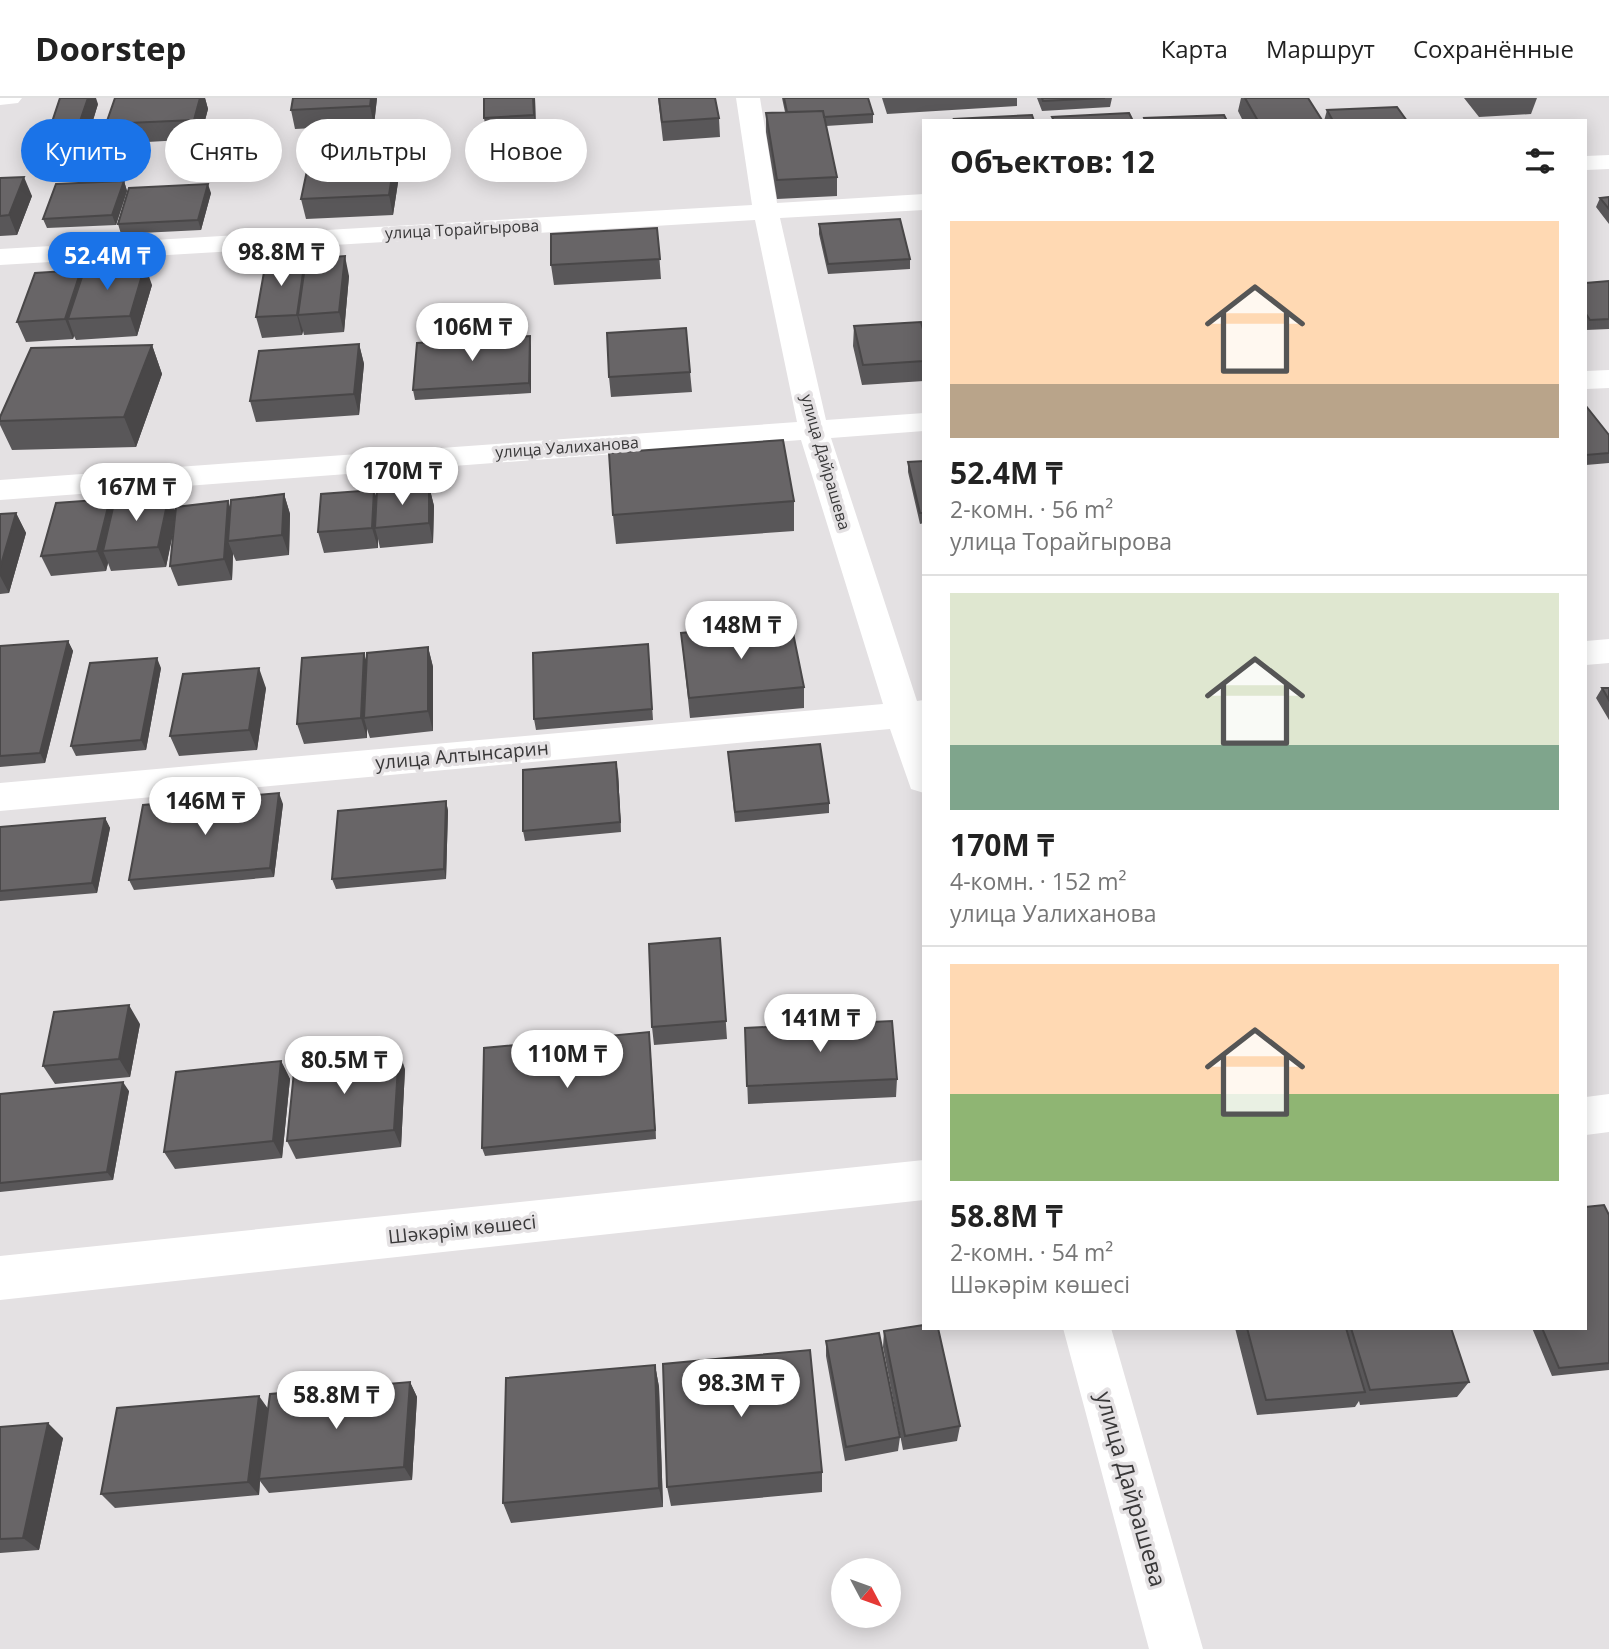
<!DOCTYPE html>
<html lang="ru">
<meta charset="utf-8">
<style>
body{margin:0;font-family:"Open Sans",sans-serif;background:#f2f2f2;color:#222;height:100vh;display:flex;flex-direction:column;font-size:26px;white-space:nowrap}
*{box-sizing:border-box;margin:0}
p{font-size:23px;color:#767676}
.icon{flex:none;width:38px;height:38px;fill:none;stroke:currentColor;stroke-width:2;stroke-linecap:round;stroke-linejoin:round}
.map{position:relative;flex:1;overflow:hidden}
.sheet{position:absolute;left:922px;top:21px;width:665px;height:1211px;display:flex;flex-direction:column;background:#fff;border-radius:0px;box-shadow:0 4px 18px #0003}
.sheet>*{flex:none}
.hud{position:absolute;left:21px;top:21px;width:665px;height:63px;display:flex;gap:14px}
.needle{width:46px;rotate:131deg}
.buttons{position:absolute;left:831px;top:1460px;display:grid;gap:14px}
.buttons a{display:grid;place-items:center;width:70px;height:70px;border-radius:50%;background:#fff;box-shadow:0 4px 18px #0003;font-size:35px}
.price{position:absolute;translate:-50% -60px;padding:0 16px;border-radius:24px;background:#fff;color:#222;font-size:23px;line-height:46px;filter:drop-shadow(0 2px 4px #0008)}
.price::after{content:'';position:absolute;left:50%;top:42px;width:21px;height:16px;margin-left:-10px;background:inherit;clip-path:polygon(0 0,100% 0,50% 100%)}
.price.on{background:#1a73e8;color:#fff}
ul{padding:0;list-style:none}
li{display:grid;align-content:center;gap:14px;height:371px;padding:0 28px}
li+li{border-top:2px solid #e0e0e0}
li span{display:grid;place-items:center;height:217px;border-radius:0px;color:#555}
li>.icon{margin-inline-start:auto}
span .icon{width:126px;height:126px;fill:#fffc;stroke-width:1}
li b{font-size:30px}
h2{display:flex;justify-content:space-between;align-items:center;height:84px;padding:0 28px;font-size:30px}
.chip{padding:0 24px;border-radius:32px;background:#fff;box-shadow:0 4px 18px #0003;font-size:24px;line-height:63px}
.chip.on{background:#1a73e8;color:#fff}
header{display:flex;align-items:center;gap:42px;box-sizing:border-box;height:98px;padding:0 35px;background:#fff;border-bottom:2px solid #e0e0e0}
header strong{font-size:33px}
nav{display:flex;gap:38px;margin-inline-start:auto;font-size:24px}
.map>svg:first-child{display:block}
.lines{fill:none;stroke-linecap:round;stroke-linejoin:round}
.minor{fill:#fff;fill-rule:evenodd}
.wall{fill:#595759}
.shaded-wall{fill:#494748}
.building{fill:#686567;stroke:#494748;stroke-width:2}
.labels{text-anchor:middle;stroke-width:7;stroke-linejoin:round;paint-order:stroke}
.far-street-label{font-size:16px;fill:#393839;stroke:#e4e1e3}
.street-label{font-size:19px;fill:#393839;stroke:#e4e1e3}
.near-street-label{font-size:23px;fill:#393839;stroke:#e4e1e3}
</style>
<header>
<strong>Doorstep</strong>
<nav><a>Карта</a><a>Маршрут</a><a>Сохранённые</a></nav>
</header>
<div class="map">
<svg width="1609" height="1551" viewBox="0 0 1609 1551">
<rect width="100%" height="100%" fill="#e4e1e3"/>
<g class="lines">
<path class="minor" d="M0,0H22L18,5L0,7Z
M736,0H760L777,105L924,96V112L780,120L826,322L924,315V333L831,340L917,603L924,602V695L911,691L890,631L0,713V685L883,606L801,342L0,402V382L797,324L755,122L0,167V151L752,107Z
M1609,57V71L1586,72V58Z
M1609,272V290L1586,291V273Z
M1609,541V565L1586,567V543Z
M1609,996V1034L1586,1037V999Z
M924,1062V1102L0,1202V1158Z
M1063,1230H1111L1203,1551H1149Z"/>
</g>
<path class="wall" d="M115,0H205L208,11L200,41L112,46L106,26Z
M377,0L374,27L295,31L291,12Z
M484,0H535L536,36L487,39L484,20Z
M658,0H715L719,20L720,39L663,43Z
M782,0H868L873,16V25L826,28L837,79V98L777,101L766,34V15L785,14Z
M882,0H1017V8L887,16Z
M1037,0H1112L1110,9L1042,13Z
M1241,0H1308L1322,23H1243L1238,13Z
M1464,0H1537L1531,16L1479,19Z
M98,6L86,45L58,46L51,27Z
M1327,12L1407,23H1324Z
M399,78L393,117L306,121L301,101Z
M0,80L32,98L17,137L0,138Z
M124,83L127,93L116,127L47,130L43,121Z
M211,95L201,132L121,136L118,126Z
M1609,99V126L1596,109L1600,100Z
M819,126L910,161V171L828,176L819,136Z
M657,130L661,181L554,187L551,167Z
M306,165L349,178L344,234L304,237L303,233L302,237L262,240L256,219Z
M81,172L83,177L152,187L137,238L76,242L74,238L73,241L26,244L17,224Z
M1609,183V231L1586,232V185Z
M854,228L924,235V283L862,287L853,248Z
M359,246L364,266L359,317L256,324L250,303Z
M152,247L162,276L136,349L12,352L0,327V319Z
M531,248V295L415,302L413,292Z
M690,274L692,294L611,299L609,279Z
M1586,308L1609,337V365L1586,367Z
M924,363V425L920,426L908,374V364Z
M429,388L434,408L433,445L380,450L378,441V450L324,455L318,434L374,392L377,401Z
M284,396L290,416L289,457L236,463L233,456L232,482L178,488L170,468L173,433L166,469L111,473L108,465L106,473L51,478L41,458L113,408L175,413L230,411Z
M794,403V433L616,446L613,417Z
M16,415L26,435L9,495L0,496V416Z
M681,535L804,589V610L690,620Z
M68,543L73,553L45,665L0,669V548Z
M648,546L653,622L536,632L534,621Z
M428,549L433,569V633L370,640L367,631V640L304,646L297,626L364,555L366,564Z
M161,570L146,652L76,658L71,648Z
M266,590L257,652L179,658L170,638Z
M1602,590H1609V622L1596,600Z
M728,654L829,705V715L735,724Z
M618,674L621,734L525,743L523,733Z
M446,703L448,713L446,781L336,791L332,781Z
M283,706L274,779L134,792L129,782Z
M105,720L110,730L97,795L0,803V729Z
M720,840L727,941L654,947L652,929Z
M140,926L130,979L55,986L43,968Z
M745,930L897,981L896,999L748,1006Z
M649,934L656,1041L485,1058L482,1050Z
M281,963L290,981L282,1060L175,1071L164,1054Z
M405,971L401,1049L296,1061L287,1043Z
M129,993L113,1082L0,1094V996Z
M1609,1117V1272L1552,1278L1532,1230H1586Z
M1235,1230H1451L1469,1284L1457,1299L1360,1307L1359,1303L1355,1309L1257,1317Z
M884,1233L960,1328L957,1343L903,1352L883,1249Z
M826,1243L900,1339L898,1353L845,1363L826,1258Z
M655,1267L659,1289L663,1409L511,1425L503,1405Z
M410,1284L417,1299L412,1382L269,1395L260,1383L259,1397L115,1410L101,1396L268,1310Z
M0,1329L63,1340L39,1452L0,1455Z
M822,1374V1394L671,1408L667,1389Z"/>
<path class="shaded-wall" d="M88,0H96L98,6L86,45L79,26Z
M200,0H205L208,11L200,41L194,22Z
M371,0H377L374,27L370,8Z
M533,0H535L536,36L534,17Z
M395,59L399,78L393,117L389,97Z
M24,79L32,98L17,137L9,117Z
M124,83L127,93L116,127L112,117Z
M208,86L211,95L201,132L198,122Z
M345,158L349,178L344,234L339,214Z
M305,161L310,181L298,217L303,233L302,237L297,217Z
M145,167L152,187L137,238L130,218Z
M81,172L89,192L68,221L74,238L73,241L65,221Z
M530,238L531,248V295L529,285Z
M359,246L364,266L359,317L354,296Z
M152,247L162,276L136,349L124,319Z
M429,388L434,408L433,445L429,425Z
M374,392L380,412L375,430L378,441V450L372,430Z
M284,396L290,416L289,457L282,437Z
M169,397L177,417L166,469L158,449Z
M110,401L118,421L103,453L108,465L106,473L97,453Z
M228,403L235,423L228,443L233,456L232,482L224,461Z
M16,415L26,435L9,495L0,478V470Z
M68,543L73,553L45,665L40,655Z
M428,549L433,569V633L428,613Z
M364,555L370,575L364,620L367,631V640L361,620Z
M157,560L161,570L146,652L141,642Z
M259,570L266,590L257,652L249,632Z
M616,664L618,674L621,734L620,724Z
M279,695L283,706L274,779L270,770Z
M446,703L448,713L446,781L444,771Z
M105,720L110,730L97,795L92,785Z
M129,907L140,926L130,979L119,961Z
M649,934L650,943L656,1041L655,1032Z
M399,953L405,971L401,1049L394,1032Z
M281,963L290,981L282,1060L273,1043Z
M123,984L129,993L113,1082L107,1074Z
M655,1267L659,1289L663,1409L659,1390Z
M410,1284L417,1299L412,1382L404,1369Z
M259,1298L269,1312L259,1381L260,1383L259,1397L248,1384Z
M48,1325L63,1340L39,1452L23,1440Z"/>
<path class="building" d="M60,0H88L79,26L51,27Z
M115,0H200L194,22L106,26Z
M293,0H371L370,8L291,12Z
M484,0H533L534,17L484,20Z
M659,0H715L719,20L662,24Z
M784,0H868L873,16L824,19L823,13L787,14Z
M1042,0H1105L1043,3Z
M1245,0H1308L1322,22L1258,23Z
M1397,9L1407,23H1333L1327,12Z
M823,13L837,79L777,82L766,15Z
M1129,15L1133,23H1054L1052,19Z
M1032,17L1034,23H955L954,21Z
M1224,17L1227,23H1145L1144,20Z
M395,59L389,97L301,101L309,63Z
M24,79L9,117L0,118V80Z
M124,83L112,117L43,121L56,86Z
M208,86L198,122L118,126L129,90Z
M1609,99V111L1600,100Z
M900,121L910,161L828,166L819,126Z
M657,130L660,161L551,167V136Z
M345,158L339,214L298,217L306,161Z
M305,161L297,217L256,219L266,163Z
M145,167L130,218L68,221L85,170Z
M81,172L65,221L17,224L35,175Z
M1609,183V221L1590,222L1586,216V185Z
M921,224L924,235V263L863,267L854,228Z
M686,230L690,274L609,279L607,235Z
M530,238L529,285L413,292L417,245Z
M359,246L354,296L250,303L259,253Z
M152,247L124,319L0,323V319L31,250Z
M1586,308L1609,337V355L1586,357Z
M783,342L794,403L613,417L609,355Z
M924,363V415H920L908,364Z
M429,388V425L375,430L377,392Z
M374,392L372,430L318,434L321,396Z
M284,396L282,437L228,443L231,402Z
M169,397L158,449L103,453L115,401Z
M110,401L97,453L41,458L56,405Z
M228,403L224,461L170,468L176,409Z
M16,415L0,470V416Z
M791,525L804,589L689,600L681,535Z
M68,543L40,655L0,658V548Z
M648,546L652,611L534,621L533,555Z
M428,549V613L364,620L367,555Z
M364,555L361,620L297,626L302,560Z
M157,560L141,642L71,648L90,565Z
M259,570L249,632L170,638L183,576Z
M1602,590H1609V602Z
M820,646L829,705L735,714L728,654Z
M616,664L620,724L523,733V672Z
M279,695L270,770L129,782L143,707Z
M446,703L444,771L332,781L338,713Z
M105,720L92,785L0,793V729Z
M720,840L726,923L652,929L649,846Z
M129,907L119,961L43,968L54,914Z
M892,923L897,981L747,988L745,930Z
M649,934L655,1032L482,1050L484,950Z
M399,953L394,1032L287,1043L295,964Z
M281,963L273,1043L164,1054L176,974Z
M123,984L107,1074L0,1085V996Z
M1604,1107L1609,1117V1265L1559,1270L1542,1230H1586V1109Z
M924,1227V1230H938L960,1328L905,1338L884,1233Z
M1247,1230H1346L1365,1294L1266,1302Z
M1351,1230H1451L1469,1284L1370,1292Z
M879,1235L900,1339L846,1349L826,1243Z
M810,1252L822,1374L667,1389L663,1266Z
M655,1267L659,1390L503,1405L506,1280Z
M410,1284L404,1369L259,1381L270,1296Z
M259,1298L248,1384L101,1396L117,1310Z
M48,1325L23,1440L0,1441V1329Z"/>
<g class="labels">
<g class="far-street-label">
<text transform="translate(462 131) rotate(-3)" y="6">улица Торайгырова</text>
<text transform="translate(567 349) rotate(-4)" y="6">улица Уалиханова</text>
<text transform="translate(826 364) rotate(74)" y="6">улица Дайрашева</text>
</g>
<g class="street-label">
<text transform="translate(462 657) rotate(-5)" y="7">улица Алтынсарин</text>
<text transform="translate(462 1131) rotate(-6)" y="7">Шәкәрім көшесі</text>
</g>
<g class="near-street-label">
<text transform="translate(1131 1391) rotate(74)" y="8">улица Дайрашева</text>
</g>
</g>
</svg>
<div class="buttons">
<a><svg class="needle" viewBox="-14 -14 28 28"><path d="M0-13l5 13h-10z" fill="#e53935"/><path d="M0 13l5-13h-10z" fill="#767676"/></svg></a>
</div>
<b class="price" style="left:281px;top:190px">98.8M ₸</b>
<b class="price on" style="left:107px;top:194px">52.4M ₸</b>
<b class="price" style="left:472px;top:265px">106M ₸</b>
<b class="price" style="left:402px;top:409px">170M ₸</b>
<b class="price" style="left:136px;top:425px">167M ₸</b>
<b class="price" style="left:741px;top:563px">148M ₸</b>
<b class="price" style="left:205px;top:739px">146M ₸</b>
<b class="price" style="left:820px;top:956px">141M ₸</b>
<b class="price" style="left:567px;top:992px">110M ₸</b>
<b class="price" style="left:344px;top:998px">80.5M ₸</b>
<b class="price" style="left:741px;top:1321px">98.3M ₸</b>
<b class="price" style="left:336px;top:1333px">58.8M ₸</b>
<div class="hud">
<a class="chip on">Купить</a>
<a class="chip">Снять</a>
<a class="chip">Фильтры</a>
<a class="chip">Новое</a>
</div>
<section class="sheet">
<h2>Объектов: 12<svg class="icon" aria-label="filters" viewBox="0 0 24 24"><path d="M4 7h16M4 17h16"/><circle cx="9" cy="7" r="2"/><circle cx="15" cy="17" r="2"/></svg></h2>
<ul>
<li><span style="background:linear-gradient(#ffd9b3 75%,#b9a48a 0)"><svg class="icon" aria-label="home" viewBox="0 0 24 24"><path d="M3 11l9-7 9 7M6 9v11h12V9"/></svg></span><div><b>52.4M ₸</b><p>2-комн. · 56 m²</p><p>улица Торайгырова</p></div></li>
<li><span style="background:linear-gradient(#dfe7d0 70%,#7fa58c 0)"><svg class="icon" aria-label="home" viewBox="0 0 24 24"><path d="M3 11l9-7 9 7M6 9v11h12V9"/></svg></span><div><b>170M ₸</b><p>4-комн. · 152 m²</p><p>улица Уалиханова</p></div></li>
<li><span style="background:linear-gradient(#ffd9b3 60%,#8fb573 0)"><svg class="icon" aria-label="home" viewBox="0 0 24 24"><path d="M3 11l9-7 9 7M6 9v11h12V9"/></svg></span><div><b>58.8M ₸</b><p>2-комн. · 54 m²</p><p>Шәкәрім көшесі</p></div></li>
</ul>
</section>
</div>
